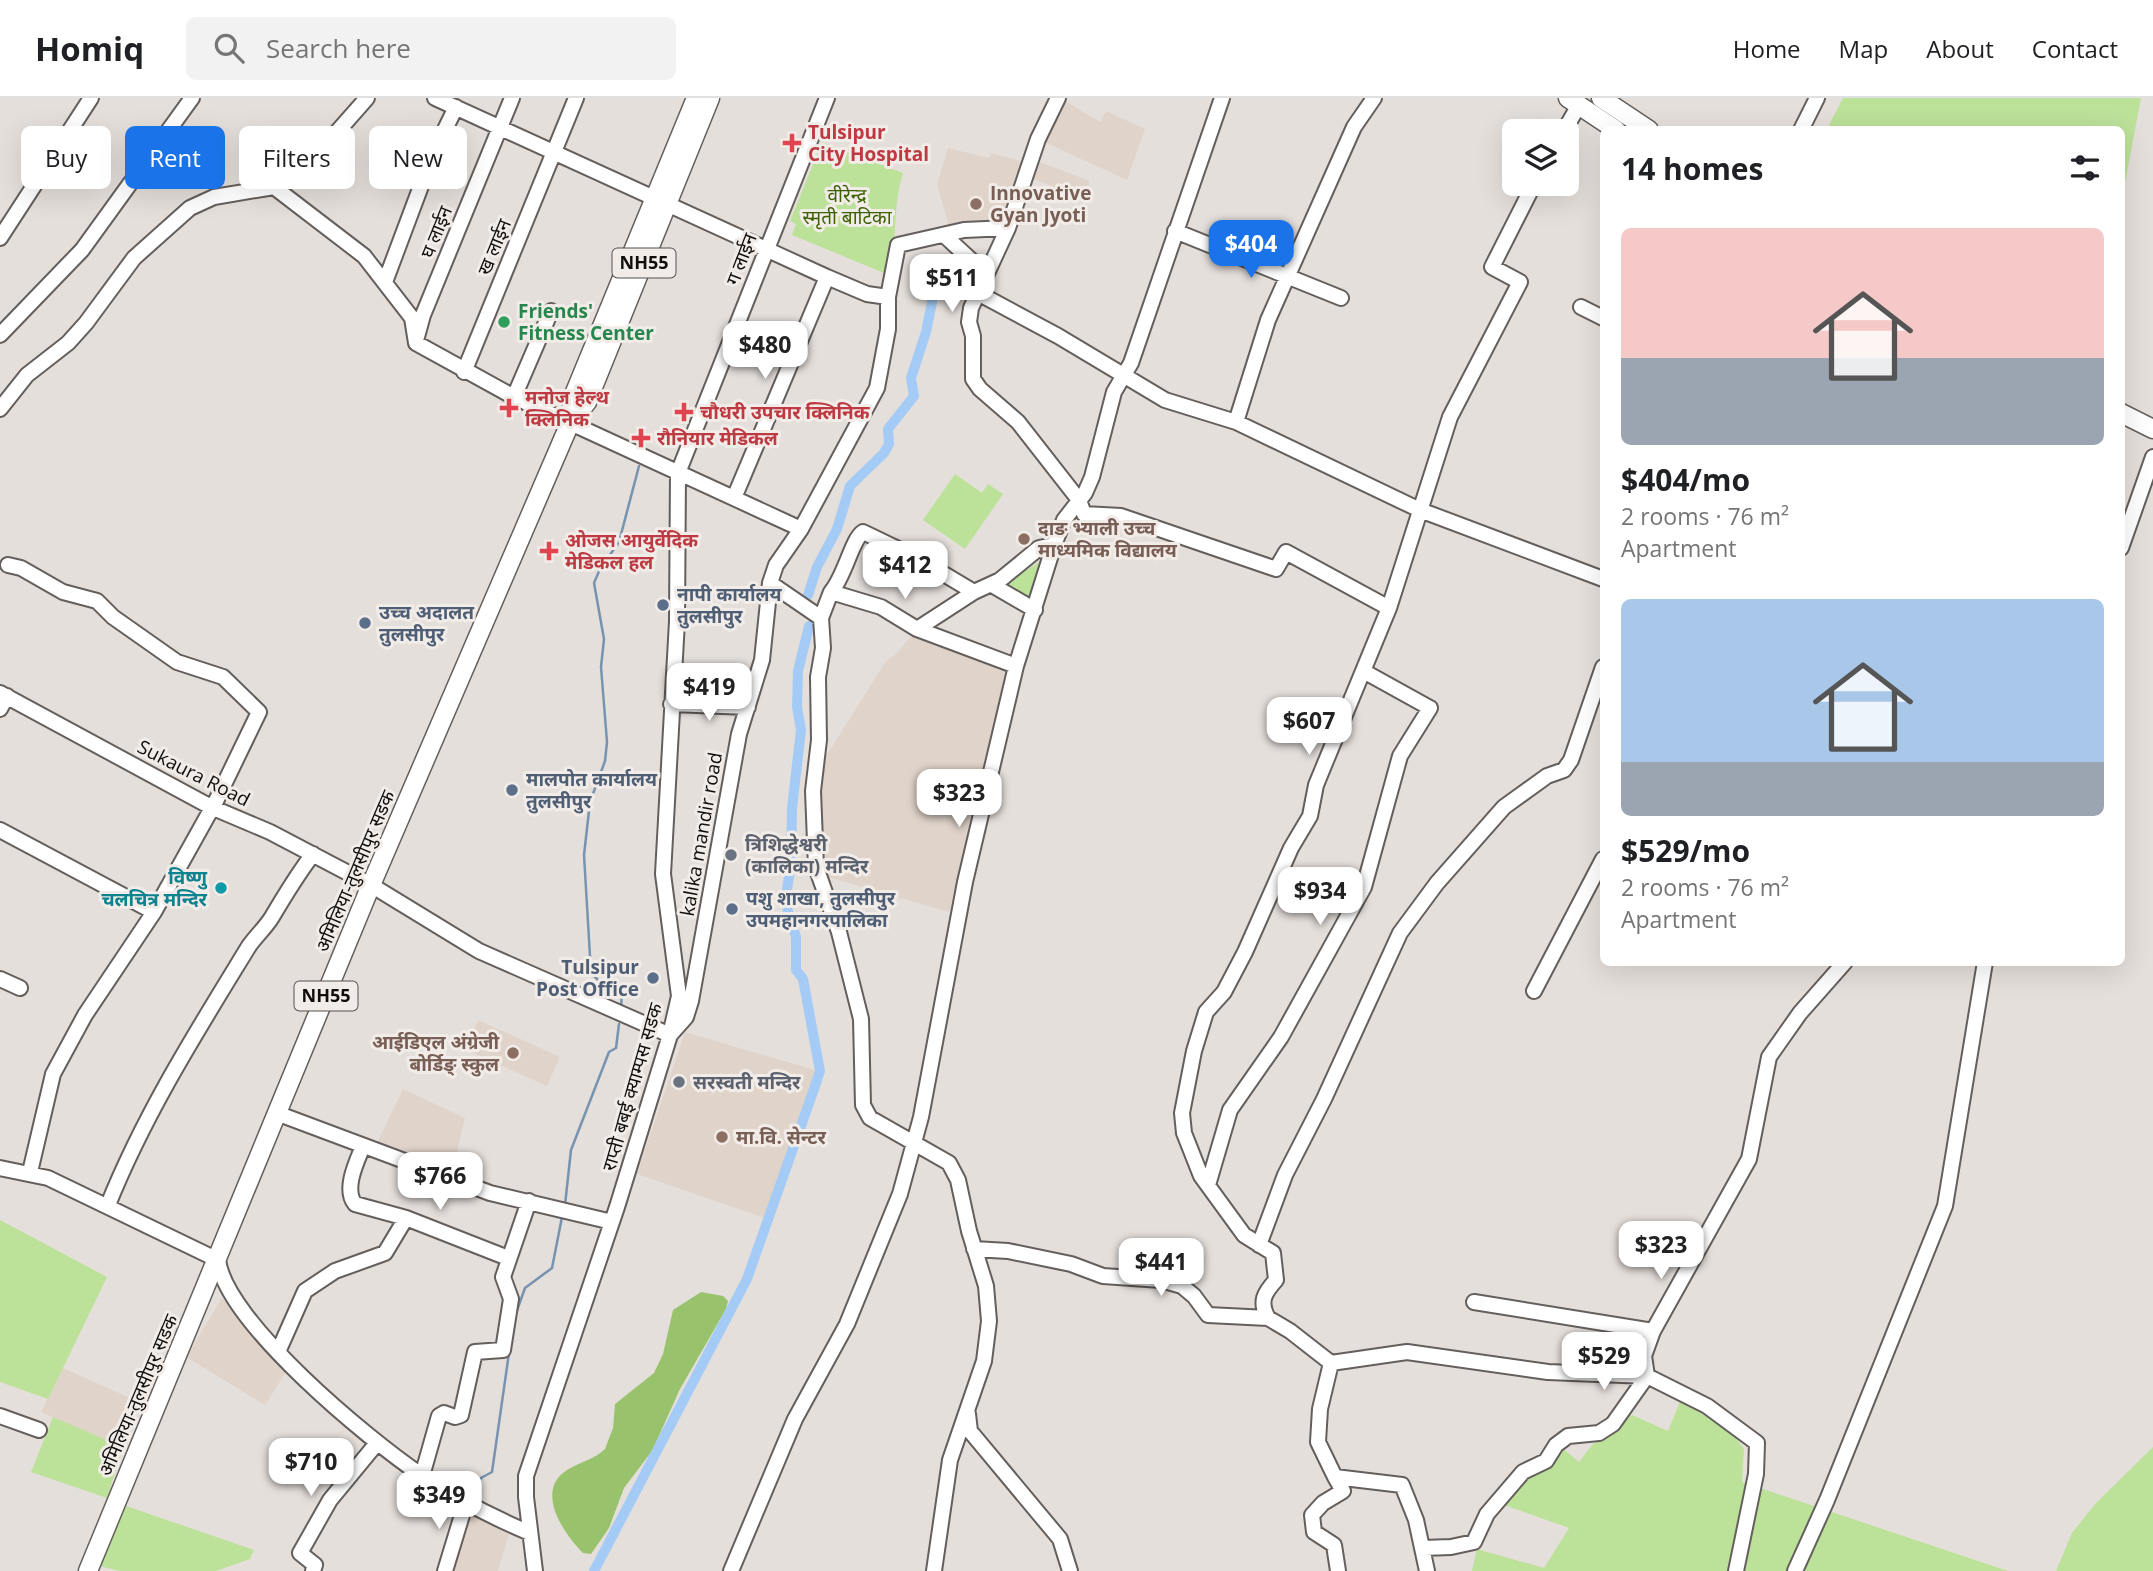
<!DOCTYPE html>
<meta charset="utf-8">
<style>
body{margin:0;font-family:"Open Sans","Noto Sans Devanagari",sans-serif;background:#f2f2f2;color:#202124;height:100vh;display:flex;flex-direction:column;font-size:26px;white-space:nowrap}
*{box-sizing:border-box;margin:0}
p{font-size:23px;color:#757577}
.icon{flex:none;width:38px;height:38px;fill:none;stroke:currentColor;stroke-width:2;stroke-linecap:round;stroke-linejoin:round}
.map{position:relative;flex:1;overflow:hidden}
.details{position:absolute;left:1600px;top:28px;width:525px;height:840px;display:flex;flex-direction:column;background:#fff;border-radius:10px;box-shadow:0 7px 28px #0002}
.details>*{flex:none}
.guide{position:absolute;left:21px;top:28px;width:665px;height:63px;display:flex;gap:14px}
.fabs{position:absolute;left:1502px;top:21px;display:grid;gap:14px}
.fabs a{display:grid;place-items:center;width:77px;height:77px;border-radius:10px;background:#fff;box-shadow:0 7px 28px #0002;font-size:35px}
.price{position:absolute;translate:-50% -60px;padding:0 16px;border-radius:14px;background:#fff;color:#222;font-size:23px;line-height:46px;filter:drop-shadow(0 2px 4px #0008)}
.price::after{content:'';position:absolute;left:50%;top:42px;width:21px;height:16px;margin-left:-10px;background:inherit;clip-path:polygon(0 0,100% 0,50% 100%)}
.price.on{background:#1a73e8;color:#fff}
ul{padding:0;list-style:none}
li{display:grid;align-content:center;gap:14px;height:371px;padding:0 21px}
li span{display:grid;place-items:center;height:217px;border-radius:10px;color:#555}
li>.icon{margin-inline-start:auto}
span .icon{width:126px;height:126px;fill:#fffc;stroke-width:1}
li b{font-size:30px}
h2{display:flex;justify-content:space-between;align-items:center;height:84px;padding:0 21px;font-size:30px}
.chip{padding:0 24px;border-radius:10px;background:#fff;box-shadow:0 7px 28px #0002;font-size:24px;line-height:63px}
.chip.on{background:#1a73e8;color:#fff}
header{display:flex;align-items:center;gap:42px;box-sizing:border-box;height:98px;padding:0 35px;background:#fff;border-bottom:2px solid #e0e0e0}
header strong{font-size:33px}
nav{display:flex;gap:38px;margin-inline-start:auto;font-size:24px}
.search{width:490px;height:63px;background:#f2f2f2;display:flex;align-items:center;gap:18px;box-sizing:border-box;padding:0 24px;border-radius:10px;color:#757577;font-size:26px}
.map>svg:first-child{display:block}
.built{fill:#dfd3ca}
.green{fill:#bce199}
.forest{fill:#98c26c}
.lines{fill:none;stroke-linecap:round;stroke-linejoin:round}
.stream{stroke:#7793b0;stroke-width:2.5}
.canal{stroke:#a3cbf6;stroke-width:10}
.minor-casing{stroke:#645f5c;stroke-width:18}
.major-casing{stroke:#645f5c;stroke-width:21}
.minor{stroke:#fff;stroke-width:14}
.major{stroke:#fff;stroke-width:18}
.health-dot{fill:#e0444e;stroke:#f2ece8;stroke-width:2.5}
.education-dot{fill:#8d6e63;stroke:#f2ece8;stroke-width:2.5}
.leisure-dot{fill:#2e9e5b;stroke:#f2ece8;stroke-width:2.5}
.service-dot{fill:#5c6f8a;stroke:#f2ece8;stroke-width:2.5}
.worship-dot{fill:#6b7280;stroke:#f2ece8;stroke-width:2.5}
.culture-dot{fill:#0f9aa8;stroke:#f2ece8;stroke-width:2.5}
.labels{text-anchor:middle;stroke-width:6;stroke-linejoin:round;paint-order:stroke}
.shield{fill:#f2ece8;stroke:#54514f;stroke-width:2}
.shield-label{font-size:18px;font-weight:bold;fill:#110f0e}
.health-label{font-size:19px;font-weight:bold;fill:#be3a42;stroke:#f2ece8;text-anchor:start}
.education-label{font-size:19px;font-weight:bold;fill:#785e54;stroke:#f2ece8;text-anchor:start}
.park-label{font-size:19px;fill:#3c6100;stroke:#f2ece8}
.street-label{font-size:19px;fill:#110f0e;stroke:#f2ece8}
.leisure-label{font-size:19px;font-weight:bold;fill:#27864d;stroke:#f2ece8;text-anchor:start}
.service-label{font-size:19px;font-weight:bold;fill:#4e5e75;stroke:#f2ece8;text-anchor:start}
.worship-label{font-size:19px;font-weight:bold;fill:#5b616d;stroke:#f2ece8;text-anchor:start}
.culture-label{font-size:19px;font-weight:bold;fill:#0d838f;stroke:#f2ece8;text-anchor:end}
</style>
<header>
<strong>Homiq</strong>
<div class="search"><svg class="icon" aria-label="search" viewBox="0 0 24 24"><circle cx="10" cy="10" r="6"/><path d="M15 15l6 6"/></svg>Search here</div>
<nav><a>Home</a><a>Map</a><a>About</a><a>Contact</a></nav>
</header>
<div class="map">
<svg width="2153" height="1473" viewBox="0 0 2153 1473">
<rect width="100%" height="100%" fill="#e5dfdb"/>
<path class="built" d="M1062,1L1100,24L1106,13L1145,31L1127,82L1042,43Z
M948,50L989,60L991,55L1024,64L1002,126L949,128L937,86Z
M1037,63L1090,83L1083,100L1031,80Z
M915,534L1008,567L949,814L821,777L817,756L820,659L825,660L886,563L895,557Z
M478,922L560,959L547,988L465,951Z
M685,934L818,973L765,1120L637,1076Z
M403,991L465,1020L455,1061L449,1060L447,1076L376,1047Z
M222,1200L288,1271L265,1307L186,1259Z
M63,1270L139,1304L123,1349L41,1314Z
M469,1413L510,1432L498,1473H452Z"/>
<path class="green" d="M1843,0H2141L2121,106V32L1827,31Z
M822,44L903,75C892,110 898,141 889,177L792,137L796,126L790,123Z
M955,376L982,395L988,386L1003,396L965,451L923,422Z
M1046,460L1031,506L998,489Z
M0,1122L107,1179L48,1301L0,1284Z
M1681,1301L1735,1339L1744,1351L1742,1384L2008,1473H1472L1477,1451L1544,1470L1569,1430L1504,1407L1515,1390L1562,1350L1579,1364L1592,1347L1632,1317L1668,1333Z
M53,1319L123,1349L107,1400L31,1374Z
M2153,1349V1473H2056L2072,1435L2095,1406Z
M126,1408L254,1452L250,1461L216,1473H120L99,1468Z"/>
<path class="forest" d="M701,1194L723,1198L728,1203L726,1211L680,1291L652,1353L624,1390L609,1430L591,1456L583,1455C564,1436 534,1393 567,1372C580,1364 595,1361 605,1351L613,1330L615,1306L654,1275L663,1256L673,1212Z"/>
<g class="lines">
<path class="stream" d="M621,911L622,890L599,883L591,875L584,757L590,704L605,663L607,644L601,569L604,541L594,485L600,471L619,444L639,368
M565,1107L571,1052L609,954L616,950L619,926
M515,1218L525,1190L552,1170L562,1119
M473,1400L481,1380L492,1374L509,1255"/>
<path class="canal" d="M808,497L817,469L837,431L850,388L884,355L889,346L888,331L914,298L911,280L926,234L939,170
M594,1473L747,1181L814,991L820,973L803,881L796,872V839L785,804L791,766L792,710L801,632L797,609L798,573L809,528"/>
<defs>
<path id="minor" d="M435,0L827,179L867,196L888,199
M1058,0L1038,41L1008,130L971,210L969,224L973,238V281L980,291L1018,324L1079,402L1084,416L1121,418L1276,471L1286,454L1389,510
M1801,32L1817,0
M1564,33L1579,7
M274,89L315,59L367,0
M1175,133L1341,200
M945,138L985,175
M0,140L91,0
M385,184L433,56L456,9
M976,194L1058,238L1165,302L1236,324L1420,412L1603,481
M1581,209L1603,220
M0,237L82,152L192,0
M417,239L423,217L512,0
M464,274L576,0
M514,299L551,213
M0,311L27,277L68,245L86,225L134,160L190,110L214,99L274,89L364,158L412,220L416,245L514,299L801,431
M1236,324L1268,222L1354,29L1374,0
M734,400L827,179
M2121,450L2153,359
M8,467L21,470L63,494L97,503L113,519L177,564L223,579L259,614L217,701L154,814L85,917L53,976L30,1074
M770,485L821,520L823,550L818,579L819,642L813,693L816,769L839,834L861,921L863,1007L870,1020L949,1065L958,1082L969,1133L986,1188L989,1223L984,1263L950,1362L934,1473
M992,487L1035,512
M831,494C845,478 852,441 863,434L917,460L974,494
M821,520L831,494L881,509L917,531L1016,568
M917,531L974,494L1000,482L1039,450L1054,447
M0,595L211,709L270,734L371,787L479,853L670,937L686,919L691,903L739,636L762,562L770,485L776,467L801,431L877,290L888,231V199L898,147L964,132L1008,130
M671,606L748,609
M0,611L7,598
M0,732L154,814
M0,881L20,890
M1534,893L1603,761
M279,1016L490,1095L612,1124
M363,1048C357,1063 343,1091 355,1106L406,1120L508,1160
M0,1070L48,1080L218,1162C226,1224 368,1341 421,1377C455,1400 492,1419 530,1435
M1208,1087L1230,1012L1281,939L1364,789L1400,658L1430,610L1365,574
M108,1107C145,1015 197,933 249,848C256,838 266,829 272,819C285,797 297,777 313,756
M1259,1147L1285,1077L1324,1001L1400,835L1437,785L1504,709L1547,678L1564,672L1571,662L1603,569
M974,1151L1008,1153L1071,1166L1103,1178L1161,1182L1182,1188L1194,1198L1208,1217L1268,1220L1290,1233L1331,1265L1407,1254L1548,1274L1647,1278L1707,1308L1757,1345L1756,1376L1736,1473
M1474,1204L1653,1233
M1268,1220C1259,1204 1264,1195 1276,1182L1273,1155L1244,1137L1201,1078L1184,1035L1182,1015L1194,953L1206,914L1224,894L1245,854L1291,750L1310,718L1316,687L1389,510L1450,319L1520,184L1492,169L1534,86
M278,1254L305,1193L335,1173L385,1155L406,1120
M1331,1265L1320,1311L1318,1344L1335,1379L1402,1387L1416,1422L1427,1473
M968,1316L970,1333L1060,1441L1070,1473
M0,1318L39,1332
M422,1378L439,1318L444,1315L455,1319L461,1317L475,1254L503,1252L511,1201L503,1179L529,1103
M1335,1379L1343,1393L1323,1405L1312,1417L1314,1434L1334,1447L1338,1473
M1423,1450L1451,1449L1474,1444L1487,1416L1523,1374L1546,1363L1556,1347L1568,1338L1599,1335L1613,1326L1647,1278L1644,1258L1653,1233L1749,1061L1769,959L1800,915L1845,864
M313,1473L315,1467L300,1455L330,1402L377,1345
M445,1473L466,1404
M535,1473L526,1399V1378L617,1109L670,937L679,898L663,776L677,523L678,375L827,0
M731,1473L795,1321L847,1226L900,1096L921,1019L965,784L1016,568L1054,447L1064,422L1085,395L1092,379L1114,294L1131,265L1222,0
M1795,1473L1827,1402L1945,1108L1985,864"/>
<path id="major" d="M1568,0L1616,32
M1601,0L1649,32
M2121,315L2153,331
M570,325L573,299L696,0
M88,1473L371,787L570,325L587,304L710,0"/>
</defs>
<use href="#minor" class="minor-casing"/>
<use href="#major" class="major-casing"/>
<use href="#minor" class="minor"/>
<use href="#major" class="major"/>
</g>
<g class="health-dot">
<path d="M788.5 34.5h7v7h7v7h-7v7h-7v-7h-7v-7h7z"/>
<path d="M505.5 299.5h7v7h7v7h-7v7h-7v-7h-7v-7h7z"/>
<path d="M680.5 303.5h7v7h7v7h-7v7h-7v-7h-7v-7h7z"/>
<path d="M637.5 329.5h7v7h7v7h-7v7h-7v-7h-7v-7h7z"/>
<path d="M545.5 442.5h7v7h7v7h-7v7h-7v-7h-7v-7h7z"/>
</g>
<g class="education-dot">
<circle cx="976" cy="106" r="7"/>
<circle cx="1024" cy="441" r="7"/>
<circle cx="513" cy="955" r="7"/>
<circle cx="722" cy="1039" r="7"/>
</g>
<circle class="leisure-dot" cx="504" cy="224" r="7"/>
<g class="service-dot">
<circle cx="663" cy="507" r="7"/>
<circle cx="365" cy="525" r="7"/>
<circle cx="512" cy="692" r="7"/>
<circle cx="732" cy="811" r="7"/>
<circle cx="653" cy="880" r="7"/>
</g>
<g class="worship-dot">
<circle cx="731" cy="757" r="7"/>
<circle cx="679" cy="984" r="7"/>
</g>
<circle class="culture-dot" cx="221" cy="790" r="7"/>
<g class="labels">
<g class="shield">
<rect x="612.5" y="150.5" width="63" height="29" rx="5"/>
<rect x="294.5" y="883.5" width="63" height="29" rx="5"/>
</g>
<g class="shield-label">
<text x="644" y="171">NH55</text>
<text x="326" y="904">NH55</text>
</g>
<g class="health-label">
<text x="808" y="41">Tulsipur<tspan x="808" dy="22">City Hospital</tspan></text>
<text x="525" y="306">मनोज हेल्थ<tspan x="525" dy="22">क्लिनिक</tspan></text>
<text x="700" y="321">चौधरी उपचार क्लिनिक</text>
<text x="657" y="347">रौनियार मेडिकल</text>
<text x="565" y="449">ओजस आयुर्वेदिक<tspan x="565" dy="22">मेडिकल हल</tspan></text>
</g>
<g class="education-label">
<text x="990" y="102">Innovative<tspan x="990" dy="22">Gyan Jyoti</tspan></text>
<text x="1038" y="437">दाङ भ्याली उच्च<tspan x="1038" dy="22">माध्यमिक विद्यालय</tspan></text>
<text x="499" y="951" text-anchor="end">आईडिएल अंग्रेजी<tspan x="499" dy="22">बोर्डिङ् स्कुल</tspan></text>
<text x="736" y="1046">मा.वि. सेन्टर</text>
</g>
<g class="park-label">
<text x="847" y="104">वीरेन्द्र<tspan x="847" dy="22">स्मृती बाटिका</tspan></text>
</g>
<g class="street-label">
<text transform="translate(436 134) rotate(-68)" y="7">घ लाईन</text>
<text transform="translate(494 149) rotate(-68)" y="7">ख लाईन</text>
<text transform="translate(741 161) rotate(-69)" y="7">ग लाईन</text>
<text transform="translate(194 675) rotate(27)" y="7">Sukaura Road</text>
<text transform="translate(701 736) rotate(-80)" y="7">kalika mandir road</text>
<text transform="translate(355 773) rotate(-67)" y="7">अमिलिया-तुलसीपुर सडक</text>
<text transform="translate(632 989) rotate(-74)" y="7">राप्ती बबई क्याम्पस सडक</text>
<text transform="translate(138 1297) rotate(-67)" y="7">अमिलिया-तुलसीपुर सडक</text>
</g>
<g class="leisure-label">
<text x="518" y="220">Friends'<tspan x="518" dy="22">Fitness Center</tspan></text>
</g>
<g class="service-label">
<text x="677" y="503">नापी कार्यालय<tspan x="677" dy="22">तुलसीपुर</tspan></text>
<text x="379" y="521">उच्च अदालत<tspan x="379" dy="22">तुलसीपुर</tspan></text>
<text x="526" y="688">मालपोत कार्यालय<tspan x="526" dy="22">तुलसीपुर</tspan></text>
<text x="746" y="807">पशु शाखा, तुलसीपुर<tspan x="746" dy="22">उपमहानगरपालिका</tspan></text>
<text x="639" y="876" text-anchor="end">Tulsipur<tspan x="639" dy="22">Post Office</tspan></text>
</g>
<g class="worship-label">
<text x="745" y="753">त्रिशिद्धेश्वरी<tspan x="745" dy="22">(कालिका) मन्दिर</tspan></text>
<text x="693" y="991">सरस्वती मन्दिर</text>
</g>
<g class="culture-label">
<text x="207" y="786">विष्णु<tspan x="207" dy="22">चलचित्र मन्दिर</tspan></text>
</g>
</g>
</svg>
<div class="fabs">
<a><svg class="icon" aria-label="layers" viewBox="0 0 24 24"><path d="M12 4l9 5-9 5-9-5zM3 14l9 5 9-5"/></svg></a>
</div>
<b class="price on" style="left:1251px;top:182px">$404</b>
<b class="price" style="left:952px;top:216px">$511</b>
<b class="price" style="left:765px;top:283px">$480</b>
<b class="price" style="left:905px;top:503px">$412</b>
<b class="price" style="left:709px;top:625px">$419</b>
<b class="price" style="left:1309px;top:659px">$607</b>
<b class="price" style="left:959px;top:731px">$323</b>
<b class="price" style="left:1320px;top:829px">$934</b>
<b class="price" style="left:440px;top:1114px">$766</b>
<b class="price" style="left:1661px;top:1183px">$323</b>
<b class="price" style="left:1161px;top:1200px">$441</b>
<b class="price" style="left:1604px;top:1294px">$529</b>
<b class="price" style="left:311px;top:1400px">$710</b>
<b class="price" style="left:439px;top:1433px">$349</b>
<div class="guide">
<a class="chip">Buy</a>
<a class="chip on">Rent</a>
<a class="chip">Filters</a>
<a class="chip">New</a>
</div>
<section class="details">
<h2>14 homes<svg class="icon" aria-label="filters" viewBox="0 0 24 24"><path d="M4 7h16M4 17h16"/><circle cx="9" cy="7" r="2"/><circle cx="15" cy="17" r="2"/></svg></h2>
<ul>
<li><span style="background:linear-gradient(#f6c9c9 60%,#9aa5b1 0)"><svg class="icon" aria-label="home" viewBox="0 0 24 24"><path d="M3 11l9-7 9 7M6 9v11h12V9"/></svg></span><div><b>$404/mo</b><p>2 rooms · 76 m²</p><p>Apartment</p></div></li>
<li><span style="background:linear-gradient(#a9c7e8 75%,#9aa5b1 0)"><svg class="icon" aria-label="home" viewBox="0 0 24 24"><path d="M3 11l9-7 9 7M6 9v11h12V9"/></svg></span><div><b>$529/mo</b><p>2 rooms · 76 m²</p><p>Apartment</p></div></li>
</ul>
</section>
</div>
